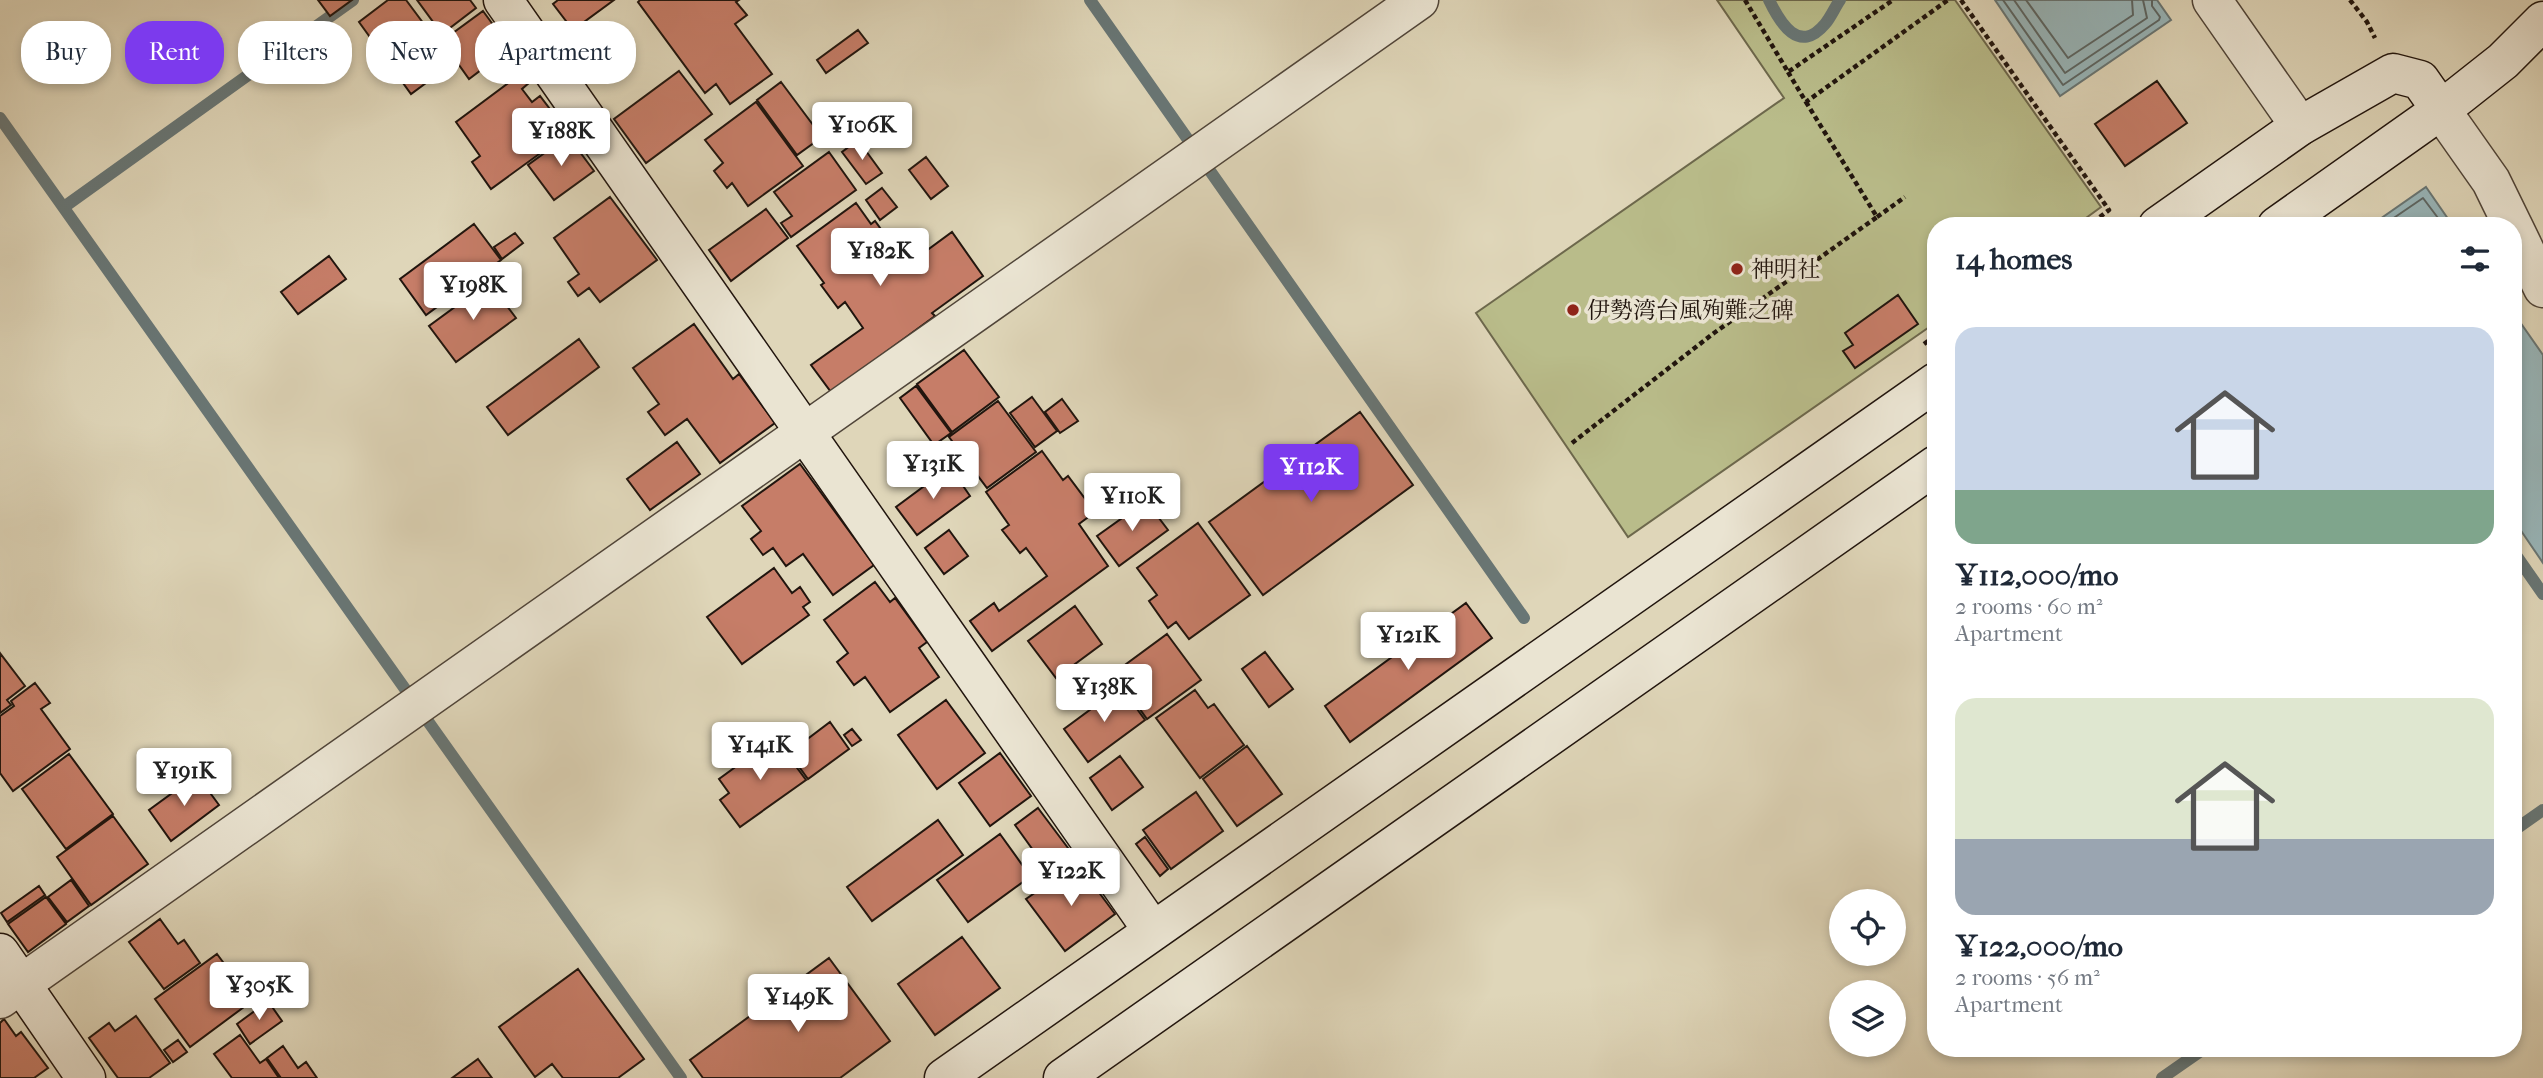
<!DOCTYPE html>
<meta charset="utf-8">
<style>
body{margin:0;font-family:"IM FELL French Canon","Noto Serif JP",serif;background:#f6f6f7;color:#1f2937;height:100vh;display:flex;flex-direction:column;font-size:26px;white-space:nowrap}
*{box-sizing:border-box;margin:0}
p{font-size:23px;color:#747a83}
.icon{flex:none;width:38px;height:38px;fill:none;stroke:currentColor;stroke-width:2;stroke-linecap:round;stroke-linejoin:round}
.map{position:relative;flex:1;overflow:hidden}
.side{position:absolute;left:1927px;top:217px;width:595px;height:840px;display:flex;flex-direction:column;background:#fff;border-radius:28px;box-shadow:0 4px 10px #0003}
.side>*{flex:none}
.banner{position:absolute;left:21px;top:21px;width:665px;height:63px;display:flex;gap:14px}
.buttons{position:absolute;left:1829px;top:889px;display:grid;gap:14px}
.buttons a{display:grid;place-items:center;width:77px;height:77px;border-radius:50%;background:#fff;box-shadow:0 4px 10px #0003;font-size:35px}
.price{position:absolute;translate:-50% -60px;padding:0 16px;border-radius:7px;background:#fff;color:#222;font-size:23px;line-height:46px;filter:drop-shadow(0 2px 4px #0008)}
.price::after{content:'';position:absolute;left:50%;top:42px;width:21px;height:16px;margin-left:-10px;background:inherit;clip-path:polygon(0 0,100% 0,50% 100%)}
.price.selected{background:#7c3aed;color:#fff}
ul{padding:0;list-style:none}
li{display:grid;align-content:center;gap:14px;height:371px;padding:0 28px}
li span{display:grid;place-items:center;height:217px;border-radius:21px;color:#555}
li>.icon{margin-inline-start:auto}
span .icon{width:126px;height:126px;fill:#fffc;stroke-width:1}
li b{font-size:30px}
h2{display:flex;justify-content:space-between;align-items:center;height:84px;padding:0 28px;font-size:30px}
.pill{padding:0 24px;border-radius:28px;background:#fff;box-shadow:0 4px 10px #0003;font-size:24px;line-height:63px}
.pill.selected{background:#7c3aed;color:#fff}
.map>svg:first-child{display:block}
.green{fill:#b9bc8a;stroke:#6d684c;stroke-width:2}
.water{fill:#98b6ba;stroke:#687675;stroke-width:2}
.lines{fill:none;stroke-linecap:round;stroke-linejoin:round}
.shore{stroke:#5c6664;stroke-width:2}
.stream{stroke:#687675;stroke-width:12}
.building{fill:#c67d68;stroke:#21150e;stroke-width:2}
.street-casing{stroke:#504539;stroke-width:41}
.secondary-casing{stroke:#21150e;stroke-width:41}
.path{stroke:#21150e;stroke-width:4.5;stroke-dasharray:5 3.5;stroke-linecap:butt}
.street{stroke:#eae4d2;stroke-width:38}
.secondary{stroke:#eae4d2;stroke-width:38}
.poi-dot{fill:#8f2418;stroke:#eae4d2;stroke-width:2.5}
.labels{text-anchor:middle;stroke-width:7;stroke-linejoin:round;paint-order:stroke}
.poi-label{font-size:23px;fill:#21150e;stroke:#eae4d2;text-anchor:start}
</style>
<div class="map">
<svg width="2543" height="1078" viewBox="0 0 2543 1078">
<rect width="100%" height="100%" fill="#dfd6b9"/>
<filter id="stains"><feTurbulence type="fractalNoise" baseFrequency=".00286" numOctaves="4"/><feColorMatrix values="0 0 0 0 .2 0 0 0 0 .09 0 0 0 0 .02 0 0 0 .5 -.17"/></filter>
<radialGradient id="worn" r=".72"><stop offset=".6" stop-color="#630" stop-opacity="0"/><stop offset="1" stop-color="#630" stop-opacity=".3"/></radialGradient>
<path class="green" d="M1717,0H1955L2101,207L2075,226H1936L1935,323L1628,537L1476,313L1784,98Z"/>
<path class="water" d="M1995,0H2157L2171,20L2060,96Z
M2426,187L2453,226H2370Z
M2513,312L2543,355V563L2513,519Z"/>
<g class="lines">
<path class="shore" d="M2003,0L2063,85L2159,20L2160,17L2152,6V0
M2014,0L2065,73L2147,18L2143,0
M2026,0L2068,58L2133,15L2132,0
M2382,226L2423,198L2444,226"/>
<path class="stream" d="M1090,0L1524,618
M1769,0C1780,23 1799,55 1825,24C1831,17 1835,7 1840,0
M0,118L681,1078
M64,207L353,0
M2513,551L2543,594
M2513,831L2543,810
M2162,1078L2205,1048"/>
</g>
<path class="building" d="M318,0H352L330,16Z
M388,0H406L453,63L411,94L359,22Z
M417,0H470L476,8L442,34Z
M558,0H614L573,30L553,4Z
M640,0H739L736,2L747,15L735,24L772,74L730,104L716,84L705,93L638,2Z
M483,11L510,48L469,79L442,41Z
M858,30L868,43L826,73L817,60Z
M679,71L712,114L646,163L614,119Z
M523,72L530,82L522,89L532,102L540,96L568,133L491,189L472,162L480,156L456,122Z
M2157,81L2187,123L2125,166L2095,124Z
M781,82L822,137L797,155L757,100Z
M756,102L803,166L748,206L732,183L727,188L714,171L723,163L705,140Z
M568,136L594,171L554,200L528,165Z
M858,140L882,173L866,184L842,152Z
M829,152L856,190L791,237L781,223L792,216L774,192Z
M926,157L948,186L931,199L909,170Z
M882,188L897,207L880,220L866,200Z
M610,197L657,260L600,302L589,288L578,296L568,282L579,274L554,238Z
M856,203L871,224L875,221L907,265L952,232L983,276L932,313L935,316L831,392L811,365L863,328L845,302L838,308L821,285L824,283L797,246Z
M766,209L788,238L731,281L709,250Z
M474,224L501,260L426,315L400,279Z
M515,233L523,243L502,259L494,247Z
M329,256L346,279L298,314L281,292Z
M489,282L516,318L456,362L429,326Z
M1898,295L1918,324L1855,368L1843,351L1853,345L1845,333Z
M694,324L733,379L739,374L775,423L720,463L687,419L665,435L648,412L659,404L633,368Z
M579,339L599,367L508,435L487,407Z
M964,350L999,397L952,432L917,384Z
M916,386L951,433L934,445L900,398Z
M1032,397L1057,431L1035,447L1010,413Z
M1062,399L1078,421L1060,433L1045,412Z
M998,401L1036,452L987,488L949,437Z
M1360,412L1413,485L1263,595L1209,522Z
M677,442L700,474L650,510L627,479Z
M1042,451L1063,480L1068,476L1095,512L1079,524L1108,566L992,651L970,621L994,603L999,611L1047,576L1026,548L1020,553L1002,530L1009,525L986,492Z
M800,464L874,565L833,595L803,554L786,566L773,548L763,555L751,539L761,531L742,506Z
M950,467L970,496L917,535L896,507Z
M1138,488L1145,499L1125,513L1117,503Z
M1146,501L1168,530L1119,566L1097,536Z
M1198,523L1250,595L1189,639L1176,622L1168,628L1149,601L1157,595L1137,568Z
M949,530L968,556L944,574L925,548Z
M774,568L792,593L800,587L810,602L803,607L809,615L742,664L707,617Z
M875,582L890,602L895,598L927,642L919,648L939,677L890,712L865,677L854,685L837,662L848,653L824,620Z
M1466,603L1492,638L1350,742L1325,706Z
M1075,606L1102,644L1056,678L1028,641Z
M1167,634L1201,680L1147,719L1114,673Z
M1265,652L1293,689L1269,707L1242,669Z
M0,653L25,686L7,700L11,705L0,713Z
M35,683L50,703L41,709L70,749L13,791L0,773V716L14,706L11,701Z
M1121,687L1145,720L1088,762L1064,729Z
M1195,690L1208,708L1214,704L1244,745L1200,778L1156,718Z
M946,700L985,753L937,789L898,735Z
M830,722L849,749L808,779L789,753Z
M852,729L861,740L852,746L844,735Z
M775,738L806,780L740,827L720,800L729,793L719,779Z
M1247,746L1282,794L1237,826L1203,779Z
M1000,753L1031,796L990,826L959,783Z
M69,754L113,814L66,849L22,789Z
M1120,756L1143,787L1112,810L1090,778Z
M197,775L219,805L171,841L149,810Z
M1196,792L1223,831L1171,869L1143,830Z
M1038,808L1077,860L1069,866L1062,857L1046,868L1015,825Z
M113,816L148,864L91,905L57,857Z
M938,820L963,855L872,921L847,887Z
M1000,834L1023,866L1030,861L1038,871L968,922L937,880Z
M1145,837L1168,869L1160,876L1136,844Z
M1080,867L1115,914L1065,951L1026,899L1049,883L1052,887Z
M71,880L89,906L67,922L48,897Z
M39,886L45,895L7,922L1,913Z
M46,897L66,924L28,952L8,924Z
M160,919L178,944L184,940L200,963L164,989L129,942Z
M962,937L1000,988L935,1035L898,984Z
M217,954L252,1001L190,1047L155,999Z
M829,958L890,1041L840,1078H703L690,1060Z
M578,969L644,1059L618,1078H563L552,1064L535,1077L499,1027Z
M268,1001L282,1021L250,1044L237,1024Z
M136,1016L170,1063L149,1078H118L89,1038L109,1023L115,1031Z
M4,1019L16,1036L21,1032L48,1068L34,1078H0V1023Z
M240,1035L260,1063L266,1059L279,1078H232L214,1054Z
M178,1040L187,1052L173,1062L164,1050Z
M283,1046L298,1068L306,1062L317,1078H281L267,1058Z
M478,1059L492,1078H452Z"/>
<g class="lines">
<defs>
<path id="street" d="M2212,0L2300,126
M2441,110L2491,181L2513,226
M2513,226L2543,288
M0,999L1419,0"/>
<path id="secondary" d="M503,0L1153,931
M2158,226L2300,126L2393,73L2420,80L2441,110
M2277,226L2441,110L2503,61L2543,21
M0,953L86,1078
M944,1078L1936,382
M1063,1078L1936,465"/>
</defs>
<use href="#street" class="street-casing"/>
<use href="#secondary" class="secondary-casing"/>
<path class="path" d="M1745,0L1788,72L1893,0
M1961,0L2109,210L2088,226
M2350,0L2367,22L2375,38
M1788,72L1806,102L1948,0
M1877,217L1905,197
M1924,344L1936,335
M1572,443L1714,333L1877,217L1806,102"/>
<use href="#street" class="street"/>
<use href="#secondary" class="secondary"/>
</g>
<g class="poi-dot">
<circle cx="1737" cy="269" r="7"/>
<circle cx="1573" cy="310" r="7"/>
</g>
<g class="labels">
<g class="poi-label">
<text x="1751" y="277">神明社</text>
<text x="1587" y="318">伊勢湾台風殉難之碑</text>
</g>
</g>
<rect width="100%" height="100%" filter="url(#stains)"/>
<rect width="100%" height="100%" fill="url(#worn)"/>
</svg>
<div class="buttons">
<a><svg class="icon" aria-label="locate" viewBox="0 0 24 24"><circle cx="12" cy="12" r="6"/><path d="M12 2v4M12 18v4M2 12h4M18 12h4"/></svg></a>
<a><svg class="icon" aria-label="layers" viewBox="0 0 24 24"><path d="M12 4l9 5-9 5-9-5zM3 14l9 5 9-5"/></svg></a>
</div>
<b class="price" style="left:862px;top:162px">¥106K</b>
<b class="price" style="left:561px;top:168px">¥188K</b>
<b class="price" style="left:880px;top:288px">¥182K</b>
<b class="price" style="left:473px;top:322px">¥198K</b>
<b class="price" style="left:933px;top:501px">¥131K</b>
<b class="price selected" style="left:1311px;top:504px">¥112K</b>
<b class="price" style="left:1132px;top:533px">¥110K</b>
<b class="price" style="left:1408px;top:672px">¥121K</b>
<b class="price" style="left:1104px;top:724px">¥138K</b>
<b class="price" style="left:760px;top:782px">¥141K</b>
<b class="price" style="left:184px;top:808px">¥191K</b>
<b class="price" style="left:1071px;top:908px">¥122K</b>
<b class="price" style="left:259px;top:1022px">¥305K</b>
<b class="price" style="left:798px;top:1034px">¥149K</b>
<div class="banner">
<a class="pill">Buy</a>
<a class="pill selected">Rent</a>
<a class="pill">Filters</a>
<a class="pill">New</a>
<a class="pill">Apartment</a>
</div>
<section class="side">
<h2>14 homes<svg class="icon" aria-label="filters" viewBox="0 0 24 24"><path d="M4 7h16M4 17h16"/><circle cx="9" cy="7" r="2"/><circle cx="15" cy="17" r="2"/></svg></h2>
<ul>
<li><span style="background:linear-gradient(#c9d6e8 75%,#7fa58c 0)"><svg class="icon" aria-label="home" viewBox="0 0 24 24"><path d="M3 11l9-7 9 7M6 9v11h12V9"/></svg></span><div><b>¥112,000/mo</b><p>2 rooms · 60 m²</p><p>Apartment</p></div></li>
<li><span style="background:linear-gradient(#dfe7d0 65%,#9aa5b1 0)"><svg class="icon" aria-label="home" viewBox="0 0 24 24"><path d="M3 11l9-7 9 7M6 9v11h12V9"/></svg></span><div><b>¥122,000/mo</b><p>2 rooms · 56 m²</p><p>Apartment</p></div></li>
</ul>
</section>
</div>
